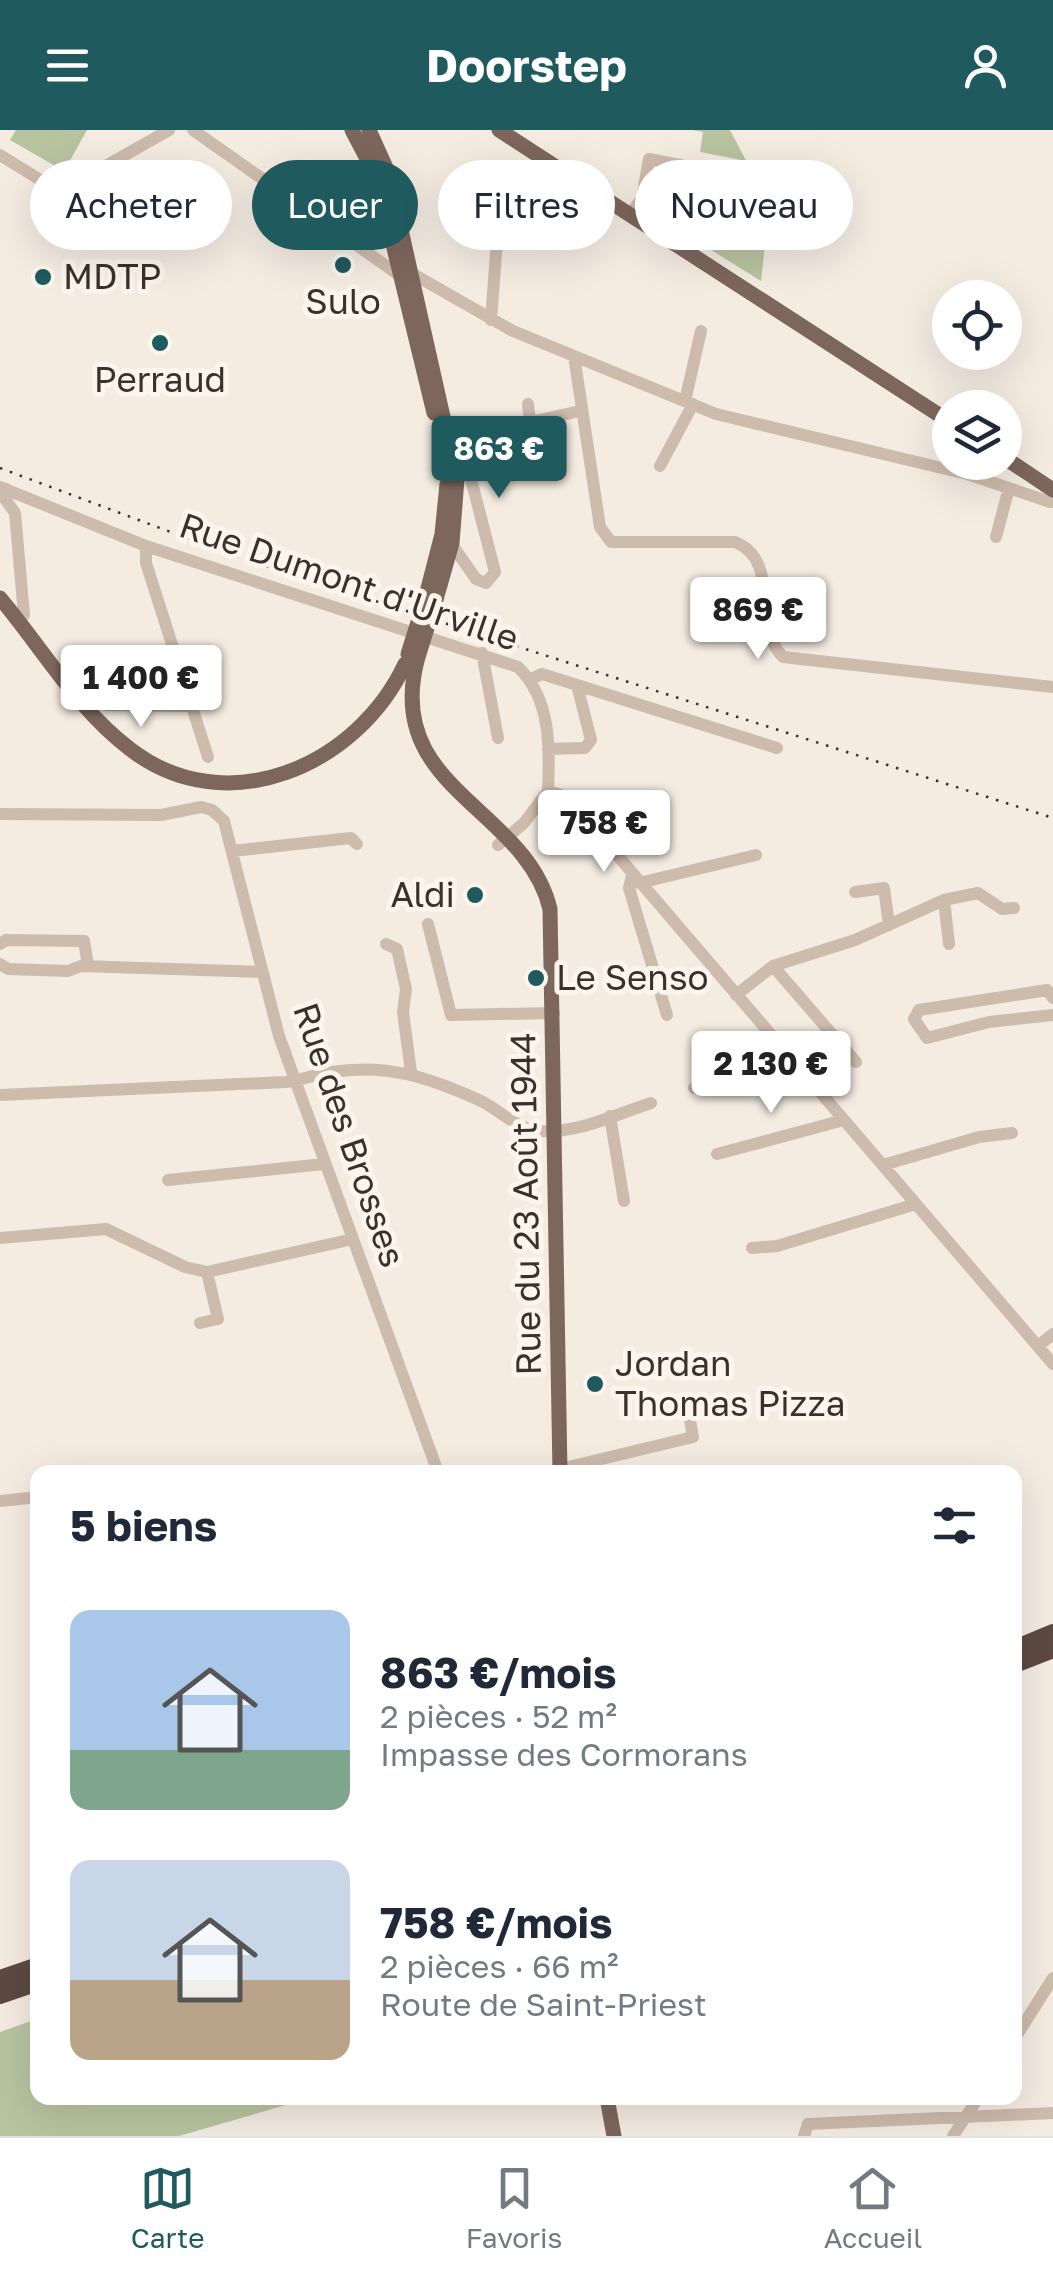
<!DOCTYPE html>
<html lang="fr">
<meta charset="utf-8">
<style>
body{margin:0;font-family:"Golos Text",sans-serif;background:#f2f2f3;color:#1f2937;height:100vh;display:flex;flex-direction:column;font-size:38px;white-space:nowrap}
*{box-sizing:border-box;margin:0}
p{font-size:32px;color:#747a83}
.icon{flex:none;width:55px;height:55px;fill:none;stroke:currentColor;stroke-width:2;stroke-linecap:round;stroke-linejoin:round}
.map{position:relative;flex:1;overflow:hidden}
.drawer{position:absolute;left:30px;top:1335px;width:992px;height:640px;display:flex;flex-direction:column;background:#fff;border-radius:20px;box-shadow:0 10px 40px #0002}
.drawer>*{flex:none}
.top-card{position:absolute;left:30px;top:30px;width:995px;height:90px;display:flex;gap:20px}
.controls{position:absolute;left:932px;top:150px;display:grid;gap:20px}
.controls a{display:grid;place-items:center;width:90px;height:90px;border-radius:50%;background:#fff;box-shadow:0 10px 40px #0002;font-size:50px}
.price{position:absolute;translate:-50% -85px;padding:0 22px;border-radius:10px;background:#fff;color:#222;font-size:32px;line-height:65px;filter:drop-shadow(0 2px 5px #0008)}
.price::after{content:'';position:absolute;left:50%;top:60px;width:30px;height:22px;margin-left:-15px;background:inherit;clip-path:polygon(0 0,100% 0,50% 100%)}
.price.on{background:#1f5a5e;color:#fff}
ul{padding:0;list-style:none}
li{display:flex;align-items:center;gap:30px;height:250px;padding:0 40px}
li span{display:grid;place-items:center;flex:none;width:280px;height:200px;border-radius:20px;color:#555}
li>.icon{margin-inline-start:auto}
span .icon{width:120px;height:120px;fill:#fffc;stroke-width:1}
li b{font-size:42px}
h2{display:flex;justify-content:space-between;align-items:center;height:120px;padding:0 40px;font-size:42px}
.tag{padding:0 35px;border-radius:45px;background:#fff;box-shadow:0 10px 40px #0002;font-size:35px;line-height:90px}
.tag.on{background:#1f5a5e;color:#fff}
header{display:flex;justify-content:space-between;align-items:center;height:130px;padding:0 40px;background:#1f5a5e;color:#fff;font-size:45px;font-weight:700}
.dock{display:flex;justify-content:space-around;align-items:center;height:140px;border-top:2px solid #e0e1e3;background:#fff;font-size:28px;color:#747a83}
.dock a{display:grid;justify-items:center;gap:5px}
.dock .on{color:#1f5a5e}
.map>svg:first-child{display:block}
.green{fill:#b8c4a0}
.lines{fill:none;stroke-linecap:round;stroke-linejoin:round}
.minor{stroke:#cdbbac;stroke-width:12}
.major{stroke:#7d675c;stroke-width:15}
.highway{stroke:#5c4a42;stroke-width:18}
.rail{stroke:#3b302b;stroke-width:2.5;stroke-dasharray:2.5 8;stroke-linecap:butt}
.major-bridge{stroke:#7d675c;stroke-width:15}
.poi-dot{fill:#1f5a5e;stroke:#fbf5ee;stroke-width:4}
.labels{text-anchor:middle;stroke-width:10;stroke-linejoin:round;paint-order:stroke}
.poi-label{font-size:35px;fill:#3b302b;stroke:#fbf5ee;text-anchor:start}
.street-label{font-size:35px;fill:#3b302b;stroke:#fbf5ee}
</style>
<header><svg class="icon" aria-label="menu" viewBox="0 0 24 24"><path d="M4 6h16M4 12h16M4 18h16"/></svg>Doorstep<svg class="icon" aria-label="person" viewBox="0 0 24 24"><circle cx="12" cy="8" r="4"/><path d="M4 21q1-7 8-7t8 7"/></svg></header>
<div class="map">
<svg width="1053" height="2006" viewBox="0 0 1053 2006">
<rect width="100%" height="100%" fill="#f4ebe1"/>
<path class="green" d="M16,0H87L64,41L10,10Z
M692,0H730L751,40L772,52L761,151L692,108L697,100L690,95L730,104L741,30L700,22L703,2Z
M178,546L189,582L105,581L76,551Z
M37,1889L38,1968H310L179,2006H0V1902Z"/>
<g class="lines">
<path class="minor" d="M193,0L402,147
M0,25L55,59L67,58L169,0
M692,58L731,65
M630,85L642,68L649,29L695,38L688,91L673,112
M413,144L513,201L716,284L967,344L1050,372L1053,367
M491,190L498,97
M574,226L600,397L611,412H735C782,431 751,495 783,527L1053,557
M685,271L701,201
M528,274L530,292
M531,313L530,292L580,281
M660,336L693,274
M0,357L146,416L518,537C551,569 550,617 548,661L524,693L498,715
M6,359L3,366L15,383L24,485L18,490
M996,407L1009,358
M448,409L476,449L486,453L495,442L471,349
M146,416V433L208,627
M482,523L498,608
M531,549L542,544L777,618
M548,619L585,618L591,610L577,555
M548,661L564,666L576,677L1053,1234
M0,684L161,685L201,677L212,680L224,691L279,906L438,1342
M232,721L351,708L357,714
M632,745L629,758L667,885
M639,753L756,725
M855,762L884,758L889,795
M944,770L949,814
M428,794L451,885L554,883
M0,814L6,810L84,811L88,836
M386,814L397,819L406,859L403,882L411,942
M0,834L8,839L68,841L81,836L262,842
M773,836L856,932
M736,865L773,836L855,810L944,770L978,763L1002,779L1014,778
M1053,868L1047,860L919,880L914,889L927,908L989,892L1053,885
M694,958L778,934L789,927
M0,965L286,952C302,950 316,944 332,942C387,933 430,948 479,970C501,980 515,999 540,1001C576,1004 617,984 651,973
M610,986L624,1071
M717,1024L844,990
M883,1035L979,1007L1012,1003
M168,1050L324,1034
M0,1108L106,1099L185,1137L207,1142L353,1109
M752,1118L777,1116L916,1074
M200,1193L218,1189L207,1142
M1038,1216L1053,1204
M560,1339L693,1307L690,1290
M0,1371L38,1367
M1015,1908L1053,1848
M804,2006L808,1994L1053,1983
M953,2006L978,1968"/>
<path class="major" d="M352,0L377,48L434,283
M369,0L388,42L457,349L452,413L435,473
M499,0L950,292
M1005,328L1053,360
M0,468C43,519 77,579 130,619C227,694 358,635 405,534
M425,470L442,404L447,354
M418,527C381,659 526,677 550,779L560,1342
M607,1968L614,2006"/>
<path class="highway" d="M1015,1519L1053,1503
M1015,1534L1053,1519
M0,1849L38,1836
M0,1865L38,1852"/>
<path class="rail" d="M0,338L232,425L1053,688"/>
<path class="major-bridge" d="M408,524L425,470
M418,527L435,473"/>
</g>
<g class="poi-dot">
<circle cx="343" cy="135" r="10"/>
<circle cx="43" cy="147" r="10"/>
<circle cx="160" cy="213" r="10"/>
<circle cx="475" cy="765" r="10"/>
<circle cx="536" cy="848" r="10"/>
<circle cx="595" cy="1254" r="10"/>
</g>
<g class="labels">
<g class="poi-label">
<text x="63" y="159">MDTP</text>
<text x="343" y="184" text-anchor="middle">Sulo</text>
<text x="160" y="262" text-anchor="middle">Perraud</text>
<text x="455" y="777" text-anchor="end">Aldi</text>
<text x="556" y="860">Le Senso</text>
<text x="615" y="1246">Jordan<tspan x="615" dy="40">Thomas Pizza</tspan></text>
</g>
<g class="street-label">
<text transform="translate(349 452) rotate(19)" y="12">Rue Dumont d'Urville</text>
<text transform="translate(349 1005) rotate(71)" y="12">Rue des Brosses</text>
<text transform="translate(526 1074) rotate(-91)" y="12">Rue du 23 Août 1944</text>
</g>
</g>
</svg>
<div class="controls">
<a><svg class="icon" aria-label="locate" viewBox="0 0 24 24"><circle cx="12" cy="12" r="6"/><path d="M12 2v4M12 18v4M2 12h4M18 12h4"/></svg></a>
<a><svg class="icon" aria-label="layers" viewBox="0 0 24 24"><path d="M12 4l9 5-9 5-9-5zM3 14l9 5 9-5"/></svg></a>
</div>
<b class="price on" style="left:499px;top:371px">863 €</b>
<b class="price" style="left:758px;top:532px">869 €</b>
<b class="price" style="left:141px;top:600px">1 400 €</b>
<b class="price" style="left:604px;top:745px">758 €</b>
<b class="price" style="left:771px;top:986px">2 130 €</b>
<div class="top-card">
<a class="tag">Acheter</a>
<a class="tag on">Louer</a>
<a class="tag">Filtres</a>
<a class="tag">Nouveau</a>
</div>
<section class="drawer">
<h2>5 biens<svg class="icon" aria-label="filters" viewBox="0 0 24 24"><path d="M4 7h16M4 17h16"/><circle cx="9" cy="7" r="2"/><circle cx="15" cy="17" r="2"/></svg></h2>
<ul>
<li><span style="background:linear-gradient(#a9c7e8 70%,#7fa58c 0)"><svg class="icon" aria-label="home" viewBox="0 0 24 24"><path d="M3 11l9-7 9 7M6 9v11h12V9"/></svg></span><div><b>863 €/mois</b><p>2 pièces · 52 m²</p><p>Impasse des Cormorans</p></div></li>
<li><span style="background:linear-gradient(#c9d6e8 60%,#b9a48a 0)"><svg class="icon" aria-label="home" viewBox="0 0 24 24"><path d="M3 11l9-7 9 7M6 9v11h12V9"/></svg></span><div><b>758 €/mois</b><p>2 pièces · 66 m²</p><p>Route de Saint-Priest</p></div></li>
</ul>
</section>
</div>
<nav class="dock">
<a class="on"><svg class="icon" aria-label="map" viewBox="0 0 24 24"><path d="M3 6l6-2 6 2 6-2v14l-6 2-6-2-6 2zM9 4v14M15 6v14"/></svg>Carte</a>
<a><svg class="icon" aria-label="saved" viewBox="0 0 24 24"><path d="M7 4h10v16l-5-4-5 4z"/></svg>Favoris</a>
<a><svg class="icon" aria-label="home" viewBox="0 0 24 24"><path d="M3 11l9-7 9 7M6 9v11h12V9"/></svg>Accueil</a>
</nav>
